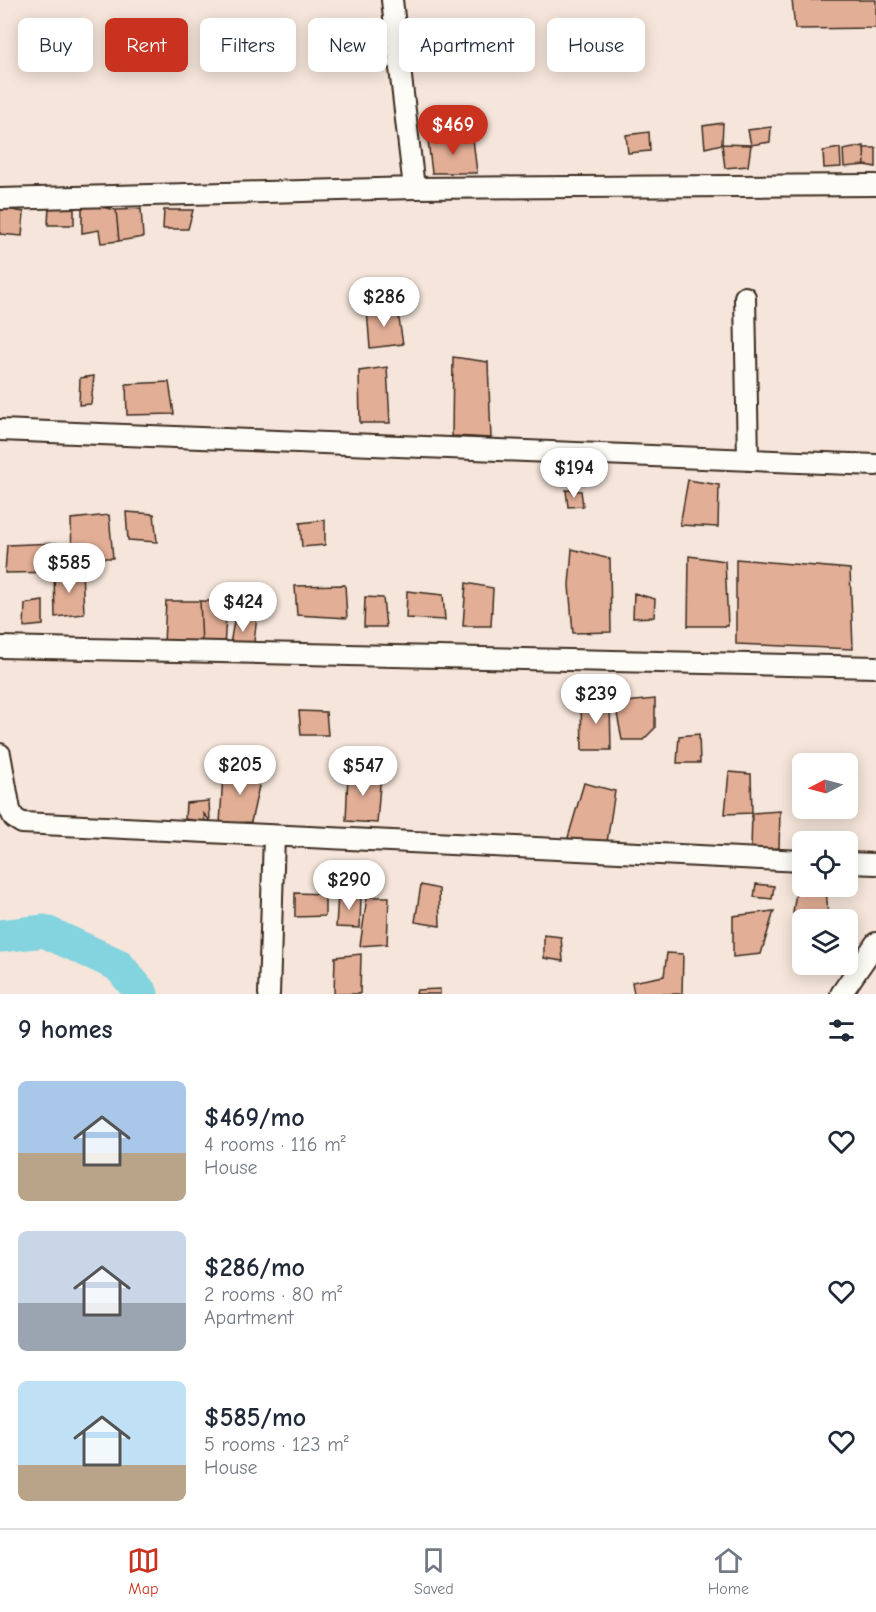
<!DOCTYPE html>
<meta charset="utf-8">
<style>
body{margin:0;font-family:"Comic Neue",sans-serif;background:#f6f6f7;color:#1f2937;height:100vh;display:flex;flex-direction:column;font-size:22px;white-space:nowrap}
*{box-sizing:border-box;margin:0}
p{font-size:20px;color:#747a83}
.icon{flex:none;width:33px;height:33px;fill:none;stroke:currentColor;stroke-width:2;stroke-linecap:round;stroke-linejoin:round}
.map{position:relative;height:994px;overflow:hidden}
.panel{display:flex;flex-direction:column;background:#fff;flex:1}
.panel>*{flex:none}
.hud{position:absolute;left:18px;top:18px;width:840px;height:54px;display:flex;gap:12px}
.needle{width:39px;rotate:264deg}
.fabs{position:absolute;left:792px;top:753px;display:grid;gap:12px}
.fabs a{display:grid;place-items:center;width:66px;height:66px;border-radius:9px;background:#fff;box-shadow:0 3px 15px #0003;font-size:30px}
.price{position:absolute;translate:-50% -51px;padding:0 14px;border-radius:21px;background:#fff;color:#222;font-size:20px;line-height:39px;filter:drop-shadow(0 2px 3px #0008)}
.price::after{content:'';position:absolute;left:50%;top:36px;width:18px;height:14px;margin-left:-9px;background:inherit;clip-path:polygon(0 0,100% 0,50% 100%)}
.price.active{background:#c8321e;color:#fff}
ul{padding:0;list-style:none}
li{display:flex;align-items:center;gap:18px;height:150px;padding:0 18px}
li span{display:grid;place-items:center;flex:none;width:168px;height:120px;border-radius:9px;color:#555}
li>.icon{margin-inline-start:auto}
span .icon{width:72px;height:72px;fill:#fffc;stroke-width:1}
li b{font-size:26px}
h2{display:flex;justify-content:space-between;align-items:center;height:72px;padding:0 18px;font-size:26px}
.tag{padding:0 21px;border-radius:9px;background:#fff;box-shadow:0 3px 15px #0003;font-size:21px;line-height:54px}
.tag.active{background:#c8321e;color:#fff}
.tab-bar{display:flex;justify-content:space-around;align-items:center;height:84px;border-top:2px solid #e0e1e3;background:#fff;font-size:16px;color:#747a83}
.tab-bar a{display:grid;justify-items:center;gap:3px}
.tab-bar .active{color:#c8321e}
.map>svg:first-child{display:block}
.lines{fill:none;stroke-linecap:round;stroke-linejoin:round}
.river{stroke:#83d4de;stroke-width:33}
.building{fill:#e2ae96;stroke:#3b2a1e;stroke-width:1.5}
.street-casing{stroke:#3b2a1e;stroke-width:24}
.street{stroke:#fdfcf7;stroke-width:20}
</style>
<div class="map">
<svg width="876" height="994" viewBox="0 0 876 994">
<rect width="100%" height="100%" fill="#f5e5da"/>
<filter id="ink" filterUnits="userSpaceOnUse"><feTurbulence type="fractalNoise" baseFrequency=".0167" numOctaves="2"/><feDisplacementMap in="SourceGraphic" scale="12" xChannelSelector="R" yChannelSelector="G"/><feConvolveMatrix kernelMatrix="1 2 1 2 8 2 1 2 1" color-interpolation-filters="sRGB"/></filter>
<g filter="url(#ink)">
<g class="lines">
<path class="river" d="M0,936L44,931L118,965L142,994"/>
</g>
<path class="building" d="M792,0H876V28L795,29Z
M723,123L722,144L705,148L703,126Z
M771,127L770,142L751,145L748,130Z
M649,132L650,151L628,153L626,135Z
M473,139L477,173H432L428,140Z
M722,144L751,145L748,166L725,168Z
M864,146L865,165L844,167L843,150Z
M840,148L841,167L824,168L823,151Z
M864,148H876V167L865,165Z
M82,203L116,210L119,241L101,243L99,230L82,233Z
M49,206L74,207V225H48Z
M0,208L24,212L22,236L0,234Z
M141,209L143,237L119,241L116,210Z
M164,210H193L188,229H163Z
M397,307L403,344L370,348L367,310Z
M453,357L488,362L491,438L452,436Z
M387,367L390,423H360L359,371Z
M94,376L91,404L79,405L80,378Z
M169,382L174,414L127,415L126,384Z
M688,480L719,485L718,527L680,525Z
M566,490L581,491L583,506L568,507Z
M126,512L154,514L157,542L128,540Z
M109,515L113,558H72L71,519Z
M325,520V545L302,547L300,523Z
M57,543L63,572L5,573L7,545Z
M572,549L610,559L611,632L573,633L569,585Z
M689,556L725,561L728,626H688Z
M736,559L850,569L853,649L736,644Z
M82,570L84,614L55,617L54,573Z
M466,583L493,588L491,626H463Z
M345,585L347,618L297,615L295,586Z
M407,591L443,595L445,620L406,618Z
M634,593L655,599L654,617L633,618Z
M365,597L383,598L386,627H364Z
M43,601V625L24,627L25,604Z
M166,601H200L202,645L164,644Z
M200,601H227L224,647L202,645Z
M235,615L257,617L253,650H229Z
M655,699V728L643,740H622L615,703Z
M581,701H610L611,750H582Z
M299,711L326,712L328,735H301Z
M699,734L700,763H677L679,736Z
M263,768L251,822L220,824L223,775Z
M381,772L377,823L346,821L348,773Z
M729,772L751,774L752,813L725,814Z
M584,783L615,791L607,842L567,841Z
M209,801L210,821L204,814L205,822L185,819L186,803Z
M780,811L779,848L751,850L752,813Z
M756,884L774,886L772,899L754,897Z
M421,885L439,889L440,926L415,922Z
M826,890L828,912L793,913L796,892Z
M295,893L325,894V916L295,917Z
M338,893L361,894L360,928L336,927Z
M367,897H389L387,944L360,946Z
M774,911L761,954L733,957V916Z
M544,935L561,937L563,961L544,958Z
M667,953L683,954L682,994H634L632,982L664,976Z
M361,954L360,994H334L335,957Z
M440,989V994H416L417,990Z"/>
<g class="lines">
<defs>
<path id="street" d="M392,0L414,188
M0,199L414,188L876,185
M745,297L748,460
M0,430L876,465
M0,647L876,667
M0,754L10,810L14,818L22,823L802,861
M848,863L876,864
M269,994L274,836
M841,994L876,943"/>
</defs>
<use href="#street" class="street-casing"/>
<use href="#street" class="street"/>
</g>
</g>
</svg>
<div class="fabs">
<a><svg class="needle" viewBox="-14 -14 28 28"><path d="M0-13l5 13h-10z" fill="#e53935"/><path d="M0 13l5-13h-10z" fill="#747a83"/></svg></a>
<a><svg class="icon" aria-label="locate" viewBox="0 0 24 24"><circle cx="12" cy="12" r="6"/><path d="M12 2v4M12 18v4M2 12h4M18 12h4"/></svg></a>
<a><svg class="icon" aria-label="layers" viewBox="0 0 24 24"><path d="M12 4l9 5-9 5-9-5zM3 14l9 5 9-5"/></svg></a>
</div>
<b class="price active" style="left:453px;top:156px">$469</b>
<b class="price" style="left:384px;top:328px">$286</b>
<b class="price" style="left:574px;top:499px">$194</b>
<b class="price" style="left:69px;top:594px">$585</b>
<b class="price" style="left:243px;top:633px">$424</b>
<b class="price" style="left:596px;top:725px">$239</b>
<b class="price" style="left:240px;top:796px">$205</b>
<b class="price" style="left:363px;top:797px">$547</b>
<b class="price" style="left:349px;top:911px">$290</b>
<div class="hud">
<a class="tag">Buy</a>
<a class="tag active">Rent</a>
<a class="tag">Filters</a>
<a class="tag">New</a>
<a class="tag">Apartment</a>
<a class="tag">House</a>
</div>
</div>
<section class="panel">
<h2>9 homes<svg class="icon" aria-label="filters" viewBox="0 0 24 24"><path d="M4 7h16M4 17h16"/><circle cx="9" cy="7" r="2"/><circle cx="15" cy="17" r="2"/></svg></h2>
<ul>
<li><span style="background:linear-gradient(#a9c7e8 60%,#b9a48a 0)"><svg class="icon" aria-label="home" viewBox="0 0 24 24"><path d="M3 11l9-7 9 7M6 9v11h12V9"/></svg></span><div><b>$469/mo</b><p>4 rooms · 116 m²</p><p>House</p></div><svg class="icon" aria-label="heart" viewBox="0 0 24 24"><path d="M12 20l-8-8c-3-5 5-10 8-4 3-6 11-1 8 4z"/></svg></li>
<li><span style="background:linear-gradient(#c9d6e8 60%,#9aa5b1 0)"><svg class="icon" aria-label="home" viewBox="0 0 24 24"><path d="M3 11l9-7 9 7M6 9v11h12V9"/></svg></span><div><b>$286/mo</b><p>2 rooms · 80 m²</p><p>Apartment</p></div><svg class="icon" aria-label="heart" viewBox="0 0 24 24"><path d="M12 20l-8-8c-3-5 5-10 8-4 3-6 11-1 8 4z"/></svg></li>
<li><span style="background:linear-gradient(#bfe0f5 70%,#b9a48a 0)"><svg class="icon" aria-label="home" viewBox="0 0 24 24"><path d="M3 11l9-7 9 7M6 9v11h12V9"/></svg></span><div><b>$585/mo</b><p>5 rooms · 123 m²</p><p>House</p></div><svg class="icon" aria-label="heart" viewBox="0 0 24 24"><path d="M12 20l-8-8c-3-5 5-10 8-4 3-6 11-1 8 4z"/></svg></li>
</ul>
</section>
<nav class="tab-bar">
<a class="active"><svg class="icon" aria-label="map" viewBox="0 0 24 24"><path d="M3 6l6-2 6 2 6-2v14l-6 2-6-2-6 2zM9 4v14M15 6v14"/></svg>Map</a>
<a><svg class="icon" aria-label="saved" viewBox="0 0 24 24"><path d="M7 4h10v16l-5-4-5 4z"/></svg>Saved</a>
<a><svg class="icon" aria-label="home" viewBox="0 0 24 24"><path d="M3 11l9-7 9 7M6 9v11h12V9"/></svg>Home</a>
</nav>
